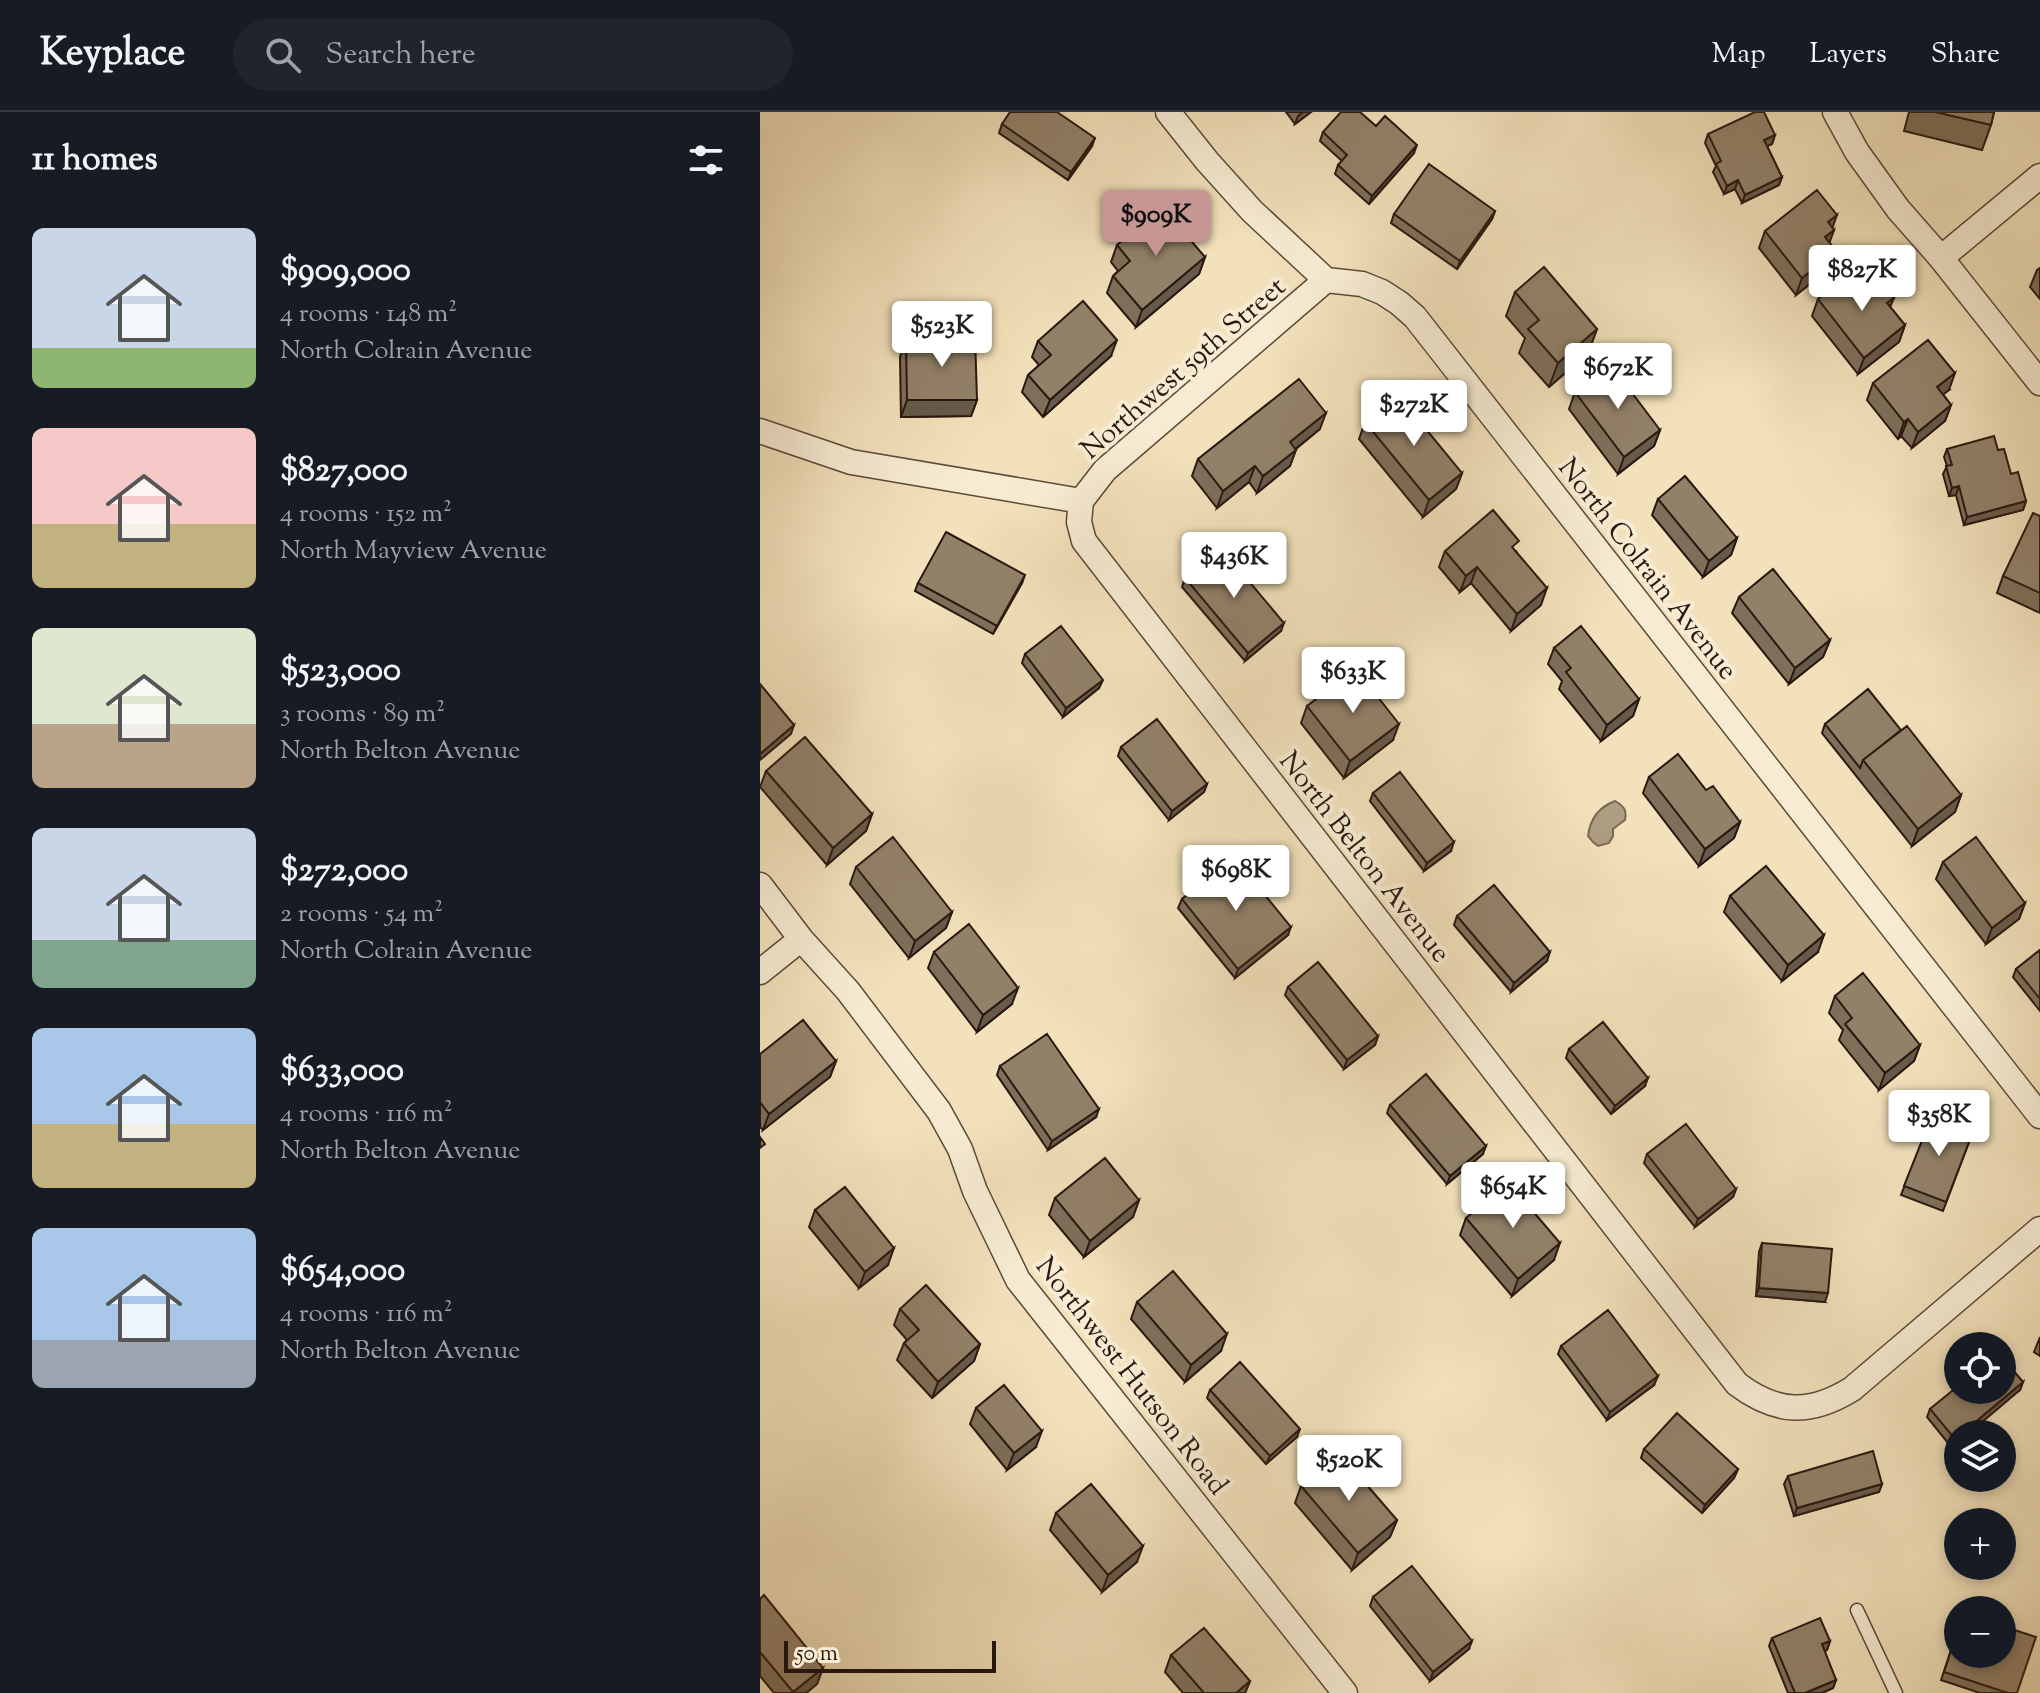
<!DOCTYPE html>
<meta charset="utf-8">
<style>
body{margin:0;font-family:"Sorts Mill Goudy",serif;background:#20242c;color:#f1f3f6;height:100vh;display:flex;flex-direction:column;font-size:30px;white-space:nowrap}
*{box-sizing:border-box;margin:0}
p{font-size:26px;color:#9ea1a6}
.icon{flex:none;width:44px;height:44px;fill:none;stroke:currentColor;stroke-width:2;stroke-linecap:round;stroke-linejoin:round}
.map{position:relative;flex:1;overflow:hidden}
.panel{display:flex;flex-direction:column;background:#171b24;width:760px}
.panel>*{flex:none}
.controls{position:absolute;left:1184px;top:1220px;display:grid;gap:16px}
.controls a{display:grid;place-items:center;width:72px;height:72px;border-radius:50%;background:#171b24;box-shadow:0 4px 12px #0003;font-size:40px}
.scale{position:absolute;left:24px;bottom:20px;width:212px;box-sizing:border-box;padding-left:8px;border:4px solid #2a1810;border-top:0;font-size:22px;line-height:28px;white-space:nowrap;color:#2a1810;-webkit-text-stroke:6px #f7ecd3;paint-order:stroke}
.price{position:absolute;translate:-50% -68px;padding:0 18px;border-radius:8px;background:#fff;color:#222;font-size:26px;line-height:52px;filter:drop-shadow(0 2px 4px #0008)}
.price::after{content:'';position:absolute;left:50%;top:48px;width:24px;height:18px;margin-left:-12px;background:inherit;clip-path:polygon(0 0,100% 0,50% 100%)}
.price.on{background:#c59692;color:#111}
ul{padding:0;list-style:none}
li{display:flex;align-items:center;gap:24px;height:200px;padding:0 32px}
li span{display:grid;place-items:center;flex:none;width:224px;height:160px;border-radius:12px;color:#555}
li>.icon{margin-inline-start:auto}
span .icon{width:96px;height:96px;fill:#fffc;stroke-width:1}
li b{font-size:34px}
h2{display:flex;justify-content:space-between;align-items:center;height:96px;padding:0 32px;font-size:34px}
header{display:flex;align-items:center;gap:48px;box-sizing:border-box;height:112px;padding:0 40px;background:#171b24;border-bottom:2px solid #363941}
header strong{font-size:38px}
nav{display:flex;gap:44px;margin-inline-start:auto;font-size:28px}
.search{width:560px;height:72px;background:#20242c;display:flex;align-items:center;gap:20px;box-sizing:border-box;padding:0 28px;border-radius:44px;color:#9ea1a6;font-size:30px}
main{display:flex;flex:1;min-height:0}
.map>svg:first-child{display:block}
.water{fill:#ae9d81;stroke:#796854;stroke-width:2}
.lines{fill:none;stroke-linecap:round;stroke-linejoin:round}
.service-casing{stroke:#5c4a3b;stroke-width:15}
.minor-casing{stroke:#5c4a3b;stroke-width:27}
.service{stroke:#f7ecd3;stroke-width:12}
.minor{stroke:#f7ecd3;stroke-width:24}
.wall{fill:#7e6f5a;stroke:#2a1810;stroke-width:2}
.shaded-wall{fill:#665a4a;stroke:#2a1810;stroke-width:2}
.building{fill:#928169;stroke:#2a1810;stroke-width:2}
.labels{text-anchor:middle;stroke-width:8;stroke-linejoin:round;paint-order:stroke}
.street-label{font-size:28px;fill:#2a1810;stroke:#f7ecd3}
</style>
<header>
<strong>Keyplace</strong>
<div class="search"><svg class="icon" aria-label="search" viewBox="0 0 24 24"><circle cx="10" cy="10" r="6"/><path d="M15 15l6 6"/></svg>Search here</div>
<nav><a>Map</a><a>Layers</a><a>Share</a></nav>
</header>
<main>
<section class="panel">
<h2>11 homes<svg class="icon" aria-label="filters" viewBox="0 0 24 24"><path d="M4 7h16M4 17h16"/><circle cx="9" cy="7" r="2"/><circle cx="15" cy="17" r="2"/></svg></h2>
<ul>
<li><span style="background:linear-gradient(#c9d6e8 75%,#8fb573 0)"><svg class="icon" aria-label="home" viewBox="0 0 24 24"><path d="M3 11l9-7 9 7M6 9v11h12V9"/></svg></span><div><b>$909,000</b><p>4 rooms · 148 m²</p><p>North Colrain Avenue</p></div></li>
<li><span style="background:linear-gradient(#f6c9c9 60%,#c2b280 0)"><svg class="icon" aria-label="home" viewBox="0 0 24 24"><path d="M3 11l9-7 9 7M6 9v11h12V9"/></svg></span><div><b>$827,000</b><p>4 rooms · 152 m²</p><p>North Mayview Avenue</p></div></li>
<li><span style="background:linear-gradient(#dfe7d0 60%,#b9a48a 0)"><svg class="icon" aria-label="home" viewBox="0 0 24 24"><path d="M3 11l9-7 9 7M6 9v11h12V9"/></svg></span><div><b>$523,000</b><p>3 rooms · 89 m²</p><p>North Belton Avenue</p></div></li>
<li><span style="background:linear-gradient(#c9d6e8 70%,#7fa58c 0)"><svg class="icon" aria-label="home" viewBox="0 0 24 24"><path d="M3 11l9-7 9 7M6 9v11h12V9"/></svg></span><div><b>$272,000</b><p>2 rooms · 54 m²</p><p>North Colrain Avenue</p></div></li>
<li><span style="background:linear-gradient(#a9c7e8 60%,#c2b280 0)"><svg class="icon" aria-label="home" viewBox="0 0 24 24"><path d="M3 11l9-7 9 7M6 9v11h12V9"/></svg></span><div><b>$633,000</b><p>4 rooms · 116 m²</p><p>North Belton Avenue</p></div></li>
<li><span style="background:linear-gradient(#a9c7e8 70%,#9aa5b1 0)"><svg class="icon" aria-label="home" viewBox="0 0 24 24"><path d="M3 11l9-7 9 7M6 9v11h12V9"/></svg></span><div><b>$654,000</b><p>4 rooms · 116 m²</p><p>North Belton Avenue</p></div></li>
</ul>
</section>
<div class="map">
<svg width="1280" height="1581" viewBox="0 0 1280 1581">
<rect width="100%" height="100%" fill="#f2e1bb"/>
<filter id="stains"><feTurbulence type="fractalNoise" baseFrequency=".0025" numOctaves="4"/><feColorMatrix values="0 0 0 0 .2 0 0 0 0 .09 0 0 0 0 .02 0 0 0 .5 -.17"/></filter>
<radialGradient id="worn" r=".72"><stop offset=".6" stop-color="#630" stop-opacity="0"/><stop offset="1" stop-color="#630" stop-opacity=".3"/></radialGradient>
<path class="water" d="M855,689C864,694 867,698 865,708L853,717V724L849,731L838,734L833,730L828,724C830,707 839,695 855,689Z"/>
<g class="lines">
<defs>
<path id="service" d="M1097,1498L1136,1581"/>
<path id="minor" d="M408,0L447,49L492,99L566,168L602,172L622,180L639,191L655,205L1280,1004
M1075,0L1097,40L1138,97L1181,146L1280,271
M1181,146L1280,64
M0,319L91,350L321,389
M321,389L319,410L324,429L977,1272C1017,1302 1050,1303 1092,1277L1280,1117
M321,389L345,358L566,168
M0,773L41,827L88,879L179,999L200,1037L215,1079L258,1168L585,1581
M0,860L41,827"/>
</defs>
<use href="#service" class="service-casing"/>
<use href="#minor" class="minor-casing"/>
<use href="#service" class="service"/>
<use href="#minor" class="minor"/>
</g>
<path class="wall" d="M526,0H551L535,12Z
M1149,0H1234L1231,13L1222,38L1144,19Z
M242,12L332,34L308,68L239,21Z
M616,14L654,41L609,92L575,62L578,53L582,49L560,29L563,20Z
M948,22L1015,23L1012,32L1007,34L1022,65L1019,73L982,91L975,77L964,82L953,60L956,54L945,31Z
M735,99L732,107L697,157L631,111L634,102Z
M1072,116L1074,118L1069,130L1076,139L1070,156L1036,183L999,136L1005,119Z
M357,133L445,145L439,162L376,215L347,181L353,164L358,159L351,150Z
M1280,156V187L1270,175L1277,158Z
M755,180L837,217L828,241L789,275L759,241L765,226L746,204Z
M1116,182L1134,186L1130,195L1145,213L1139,230L1098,262L1052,204L1058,187Z
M146,229L217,288L211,304L141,305L140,245Z
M278,229L351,244L283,305L262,280L268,263L279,253L272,245Z
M1113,271L1189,278L1183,282L1191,293L1185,309L1152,336L1141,324L1138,327L1107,288Z
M815,280L900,318L894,334L858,362L809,297Z
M605,310L702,361L696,377L663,405L599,327Z
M560,317L536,337L530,354L497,381L489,370L457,396L432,364L438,347Z
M1187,337L1238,338L1266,389L1263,398L1204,413L1196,383L1189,384L1183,362L1187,354L1184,345Z
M898,387L977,426L971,443L943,465L892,403Z
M1280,404V501L1237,481L1243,464Z
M685,439H756L781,493L751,519L711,471L700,480L679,455Z
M425,466L521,519L485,549L422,475Z
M158,471H262L233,522L155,479Z
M979,485L1070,528L1063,545L1029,572L972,501Z
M794,536L879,587L873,604L841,629L799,577L802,569L788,552Z
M265,542L339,576L303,605L262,551Z
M547,594L633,628L584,666L541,611Z
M1065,612L1141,618L1201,683L1195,700L1152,734L1062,621Z
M361,635L447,672L444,680L409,708L358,644Z
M6,659L112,702L106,719L67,753L0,675Z
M889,665L946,678L980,710L974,726L939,754L883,681Z
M613,681L691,739L664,759L610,689Z
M1183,750L1265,791L1259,807L1226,832L1176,767Z
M96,755L192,800L186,816L149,846L90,772Z
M970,784L1058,840L1022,869L964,800Z
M422,787L528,823L475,866L418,796Z
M697,804L787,849L751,880L694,813Z
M1280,838V899L1253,865L1256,857Z
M174,840L252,892L217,920L168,856Z
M528,875L618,924L615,933L584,957L525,883Z
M1075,884L1160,933L1154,949L1119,978L1079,928L1083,918L1069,901Z
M809,937L885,974L851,1002L806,946Z
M0,942L76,949L70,965L3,1018L0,1015Z
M240,954L336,1005L288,1038L237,963Z
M630,993L723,1042L687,1072L627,1001Z
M1173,1001L1214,1017L1183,1099L1141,1083Z
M887,1042L976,1077L973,1085L935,1115L884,1051Z
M295,1086L379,1088L373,1105L324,1145L289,1103Z
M55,1098L128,1153L99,1176L49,1115Z
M706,1106L794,1148L752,1184L700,1123Z
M1002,1131L1065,1190L996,1184L999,1140Z
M377,1190L461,1239L425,1270L371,1207Z
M140,1197L220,1232L214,1249L172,1286L137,1248L144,1231L147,1228L134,1213Z
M1280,1225V1244L1274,1240Z
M801,1234L894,1273L847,1308L798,1242Z
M1263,1270L1260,1278L1198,1322V1330L1192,1336L1167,1305L1170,1297Z
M450,1278L537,1325L506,1352L447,1286Z
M216,1296L276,1335L247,1358L210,1312Z
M884,1337L978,1357L974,1366L942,1401L881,1346Z
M1028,1364L1122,1372L1119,1380L1034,1404L1024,1372Z
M541,1374L637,1408L630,1425L592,1458L535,1391Z
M296,1401L377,1450L342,1480L290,1418Z
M613,1485L709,1537L670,1569L610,1494Z
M0,1487L63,1556L57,1572L46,1581H14L0,1564Z
M1198,1517L1257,1581H1220L1181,1568Z
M1012,1526L1070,1529L1067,1538L1064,1539L1076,1568L1073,1576L1062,1581H1028L1009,1534Z
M411,1543L490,1569L485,1581H423L405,1560Z"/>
<path class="shaded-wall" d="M543,0H551L535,12L538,4Z
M1015,23L1012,32L1001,37L1004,28Z
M335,26L332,34L308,68L311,60Z
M657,33L654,41L609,92L612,84Z
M1022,65L1019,73L982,91L985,83Z
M978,68L975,77L964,82L967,74Z
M735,99L732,107L697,157L700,149Z
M1077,103L1071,120L1068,110Z
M1074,118L1068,135L1065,125Z
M1076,139L1070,156L1036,183L1042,166Z
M445,145L439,162L376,215L382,198Z
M1145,213L1139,230L1098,262L1104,246Z
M837,217L828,241L789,275L798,251Z
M357,228L351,244L283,305L290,288Z
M1195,261L1189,278L1171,292L1177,275Z
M147,288H217L211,304L141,305Z
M1191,293L1185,309L1152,336L1158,320Z
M566,301L560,317L524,346L530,330Z
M1148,307L1141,324L1138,327L1144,310Z
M900,318L894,334L858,362L864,345Z
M536,338L530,354L497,381L503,364Z
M495,354L489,370L457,396L463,379Z
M702,361L696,377L663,405L669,388Z
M1199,374L1196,383L1189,384L1192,376Z
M1266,389L1263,398L1204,413L1207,405Z
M977,426L971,443L943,465L949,449Z
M717,455L711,471L700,480L706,464Z
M265,463L262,471L233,522L237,514Z
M787,476L781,493L751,519L757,502Z
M524,511L521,519L485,549L488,541Z
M1070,528L1063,545L1029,572L1035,556Z
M343,568L339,576L303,605L306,596Z
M879,587L873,604L841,629L847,613Z
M639,612L633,628L584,666L590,649Z
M34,613L31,622L0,648V642Z
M447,672L444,680L409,708L412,699Z
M1201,683L1195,700L1152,734L1158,717Z
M112,702L106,719L67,753L73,736Z
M980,710L974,726L939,754L945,737Z
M694,730L691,739L664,759L667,751Z
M1265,791L1259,807L1226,832L1232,816Z
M192,800L186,816L149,846L155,829Z
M531,815L528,823L475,866L478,857Z
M1064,823L1058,840L1022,869L1028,853Z
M790,840L787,849L751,880L754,871Z
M258,876L252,892L217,920L223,903Z
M618,924L615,933L584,957L587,948Z
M1160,933L1154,949L1119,978L1125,961Z
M76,949L70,965L3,1018L9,1002Z
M888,966L885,974L851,1002L855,994Z
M339,997L336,1005L288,1038L292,1029Z
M726,1034L723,1042L687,1072L690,1064Z
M976,1077L973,1085L935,1115L938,1107Z
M379,1088L373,1105L324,1145L330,1129Z
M800,1131L794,1148L752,1184L758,1167Z
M134,1136L128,1153L99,1176L105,1160Z
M999,1176L1068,1181L1065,1190L996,1184Z
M467,1222L461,1239L425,1270L431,1253Z
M220,1232L214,1249L172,1286L178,1270Z
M898,1264L894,1273L847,1308L850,1300Z
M1263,1270L1260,1278L1208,1322H1201Z
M540,1317L537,1325L506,1352L510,1344Z
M282,1319L276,1335L247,1358L254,1341Z
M1198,1324V1330L1192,1336L1195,1327Z
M978,1357L974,1366L942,1401L945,1393Z
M1122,1372L1119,1380L1034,1404L1037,1396Z
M637,1408L630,1425L592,1458L598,1441Z
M383,1434L377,1450L342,1480L348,1463Z
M712,1529L709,1537L670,1569L673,1560Z
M1070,1529L1067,1538L1059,1541L1062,1532Z
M63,1556L57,1572L46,1581H32Z
M1076,1568L1073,1576L1062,1581H1045Z
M490,1569L485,1581H476Z"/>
<path class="building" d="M250,0H297L335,26L311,60L242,12Z
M581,0H600L616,14L625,4L657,33L612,84L578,53L587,43L563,20Z
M995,0H1004L1015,23L1004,28L1022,65L985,83L978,68L967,74L956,52L961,49L948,22Z
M1175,0H1234L1231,13Z
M669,52L735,99L700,149L634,102Z
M1057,78L1077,103L1068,110L1074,118L1065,125L1076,139L1042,166L1005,119Z
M402,95L445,145L382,198L353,164L370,149L357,133Z
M784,155L837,217L798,251L768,217L779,208L755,180Z
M1096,157L1116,182L1125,176L1134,186L1127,191L1145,213L1104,246L1058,187Z
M323,189L357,228L290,288L268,263L291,243L278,229Z
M215,224L217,288H147L146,229Z
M1168,228L1195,261L1177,275L1191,293L1158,320L1148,307L1144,310L1113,271Z
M851,253L900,318L864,345L815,280Z
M539,267L566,301L530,330L536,338L503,364L495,354L463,379L438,347Z
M638,283L702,361L669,388L605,310Z
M1234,324L1238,338L1244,337L1251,362L1258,360L1266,389L1207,405L1199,374L1192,376L1186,354L1192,353L1187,337Z
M925,364L977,426L949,449L898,387Z
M733,398L759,429L752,435L787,476L757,502L717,455L706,464L685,439Z
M1273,401L1280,404V481L1243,464Z
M186,420L265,463L237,514L158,471Z
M461,436L524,511L488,541L425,466Z
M1013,457L1070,528L1035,556L979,485Z
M301,514L343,568L306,596L265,542Z
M821,514L879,587L847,613L806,560L811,556L794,536Z
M596,557L639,612L590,649L547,594Z
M0,572L34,613L0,642Z
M1108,577L1141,618L1103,648L1100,656L1065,612Z
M397,607L447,672L412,699L361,635Z
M1147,614L1201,683L1158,717L1103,648Z
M45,625L112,702L73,736L6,659Z
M918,642L946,678L953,674L980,710L945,737L889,665Z
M640,660L694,730L667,751L613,681Z
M133,725L192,800L155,829L96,755Z
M1216,725L1265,791L1232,816L1183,750Z
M474,745L531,815L478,857L422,787Z
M1006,754L1064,823L1028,853L970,784Z
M734,773L790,840L754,871L697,804Z
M209,812L258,876L223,903L174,840Z
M1280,838V887L1256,857Z
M558,850L618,924L587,948L528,875Z
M1103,861L1160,933L1125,961L1085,912L1092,906L1075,884Z
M43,908L76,949L9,1002L0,990V942Z
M843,910L888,966L855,994L809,937Z
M287,922L339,997L292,1029L240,954Z
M666,962L726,1034L690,1064L630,993Z
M1173,1001L1214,1017L1186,1090L1144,1074Z
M926,1012L976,1077L938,1107L887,1042Z
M0,1025L5,1032L0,1036Z
M345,1046L379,1088L330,1129L295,1086Z
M748,1070L800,1131L758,1167L706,1106Z
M85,1075L134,1136L105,1160L55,1098Z
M1002,1131L1072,1137L1068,1181L999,1176Z
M413,1159L467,1222L431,1253L377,1190Z
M166,1173L220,1232L178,1270L144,1231L159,1218L140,1197Z
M848,1198L898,1264L850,1300L801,1234Z
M1242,1245L1263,1270L1201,1322H1198V1324L1195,1327L1170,1297L1198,1274V1278H1242Z
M480,1250L540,1317L510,1344L450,1278Z
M244,1273L282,1319L254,1341L216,1296Z
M917,1301L978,1357L945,1393L884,1337Z
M1113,1339L1122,1372L1037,1396L1028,1364Z
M580,1342L637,1408L598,1441L541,1374Z
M331,1372L383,1434L348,1463L296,1401Z
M652,1454L712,1529L673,1560L613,1485Z
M4,1483L63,1556L33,1580L0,1540V1487Z
M1060,1506L1070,1529L1062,1532L1076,1568L1045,1581H1035L1012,1526Z
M1242,1514L1276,1525L1257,1581H1248L1184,1560L1198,1518V1542H1242Z
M444,1516L490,1569L476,1581H444L411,1543Z"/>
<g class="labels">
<g class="street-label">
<text transform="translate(422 255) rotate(-41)" y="10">Northwest 59th Street</text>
<text transform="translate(889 456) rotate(52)" y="10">North Colrain Avenue</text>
<text transform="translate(606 744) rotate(52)" y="10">North Belton Avenue</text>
<text transform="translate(373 1263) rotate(52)" y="10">Northwest Hutson Road</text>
</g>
</g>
<rect width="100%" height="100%" filter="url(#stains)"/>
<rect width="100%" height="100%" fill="url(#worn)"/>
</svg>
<div class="controls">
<a><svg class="icon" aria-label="locate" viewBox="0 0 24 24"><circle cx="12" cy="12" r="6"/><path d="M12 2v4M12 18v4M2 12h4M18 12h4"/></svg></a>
<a><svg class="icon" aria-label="layers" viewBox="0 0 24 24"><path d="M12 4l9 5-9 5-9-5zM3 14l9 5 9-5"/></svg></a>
<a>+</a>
<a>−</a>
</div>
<div class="scale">50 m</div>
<b class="price on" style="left:396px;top:146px">$909K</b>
<b class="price" style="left:1102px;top:201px">$827K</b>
<b class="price" style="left:182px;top:257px">$523K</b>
<b class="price" style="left:858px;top:299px">$672K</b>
<b class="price" style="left:654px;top:336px">$272K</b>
<b class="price" style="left:474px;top:488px">$436K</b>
<b class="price" style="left:593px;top:603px">$633K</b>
<b class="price" style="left:476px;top:801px">$698K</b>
<b class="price" style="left:1179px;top:1046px">$358K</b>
<b class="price" style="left:753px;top:1118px">$654K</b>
<b class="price" style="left:589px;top:1391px">$520K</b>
</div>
</main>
